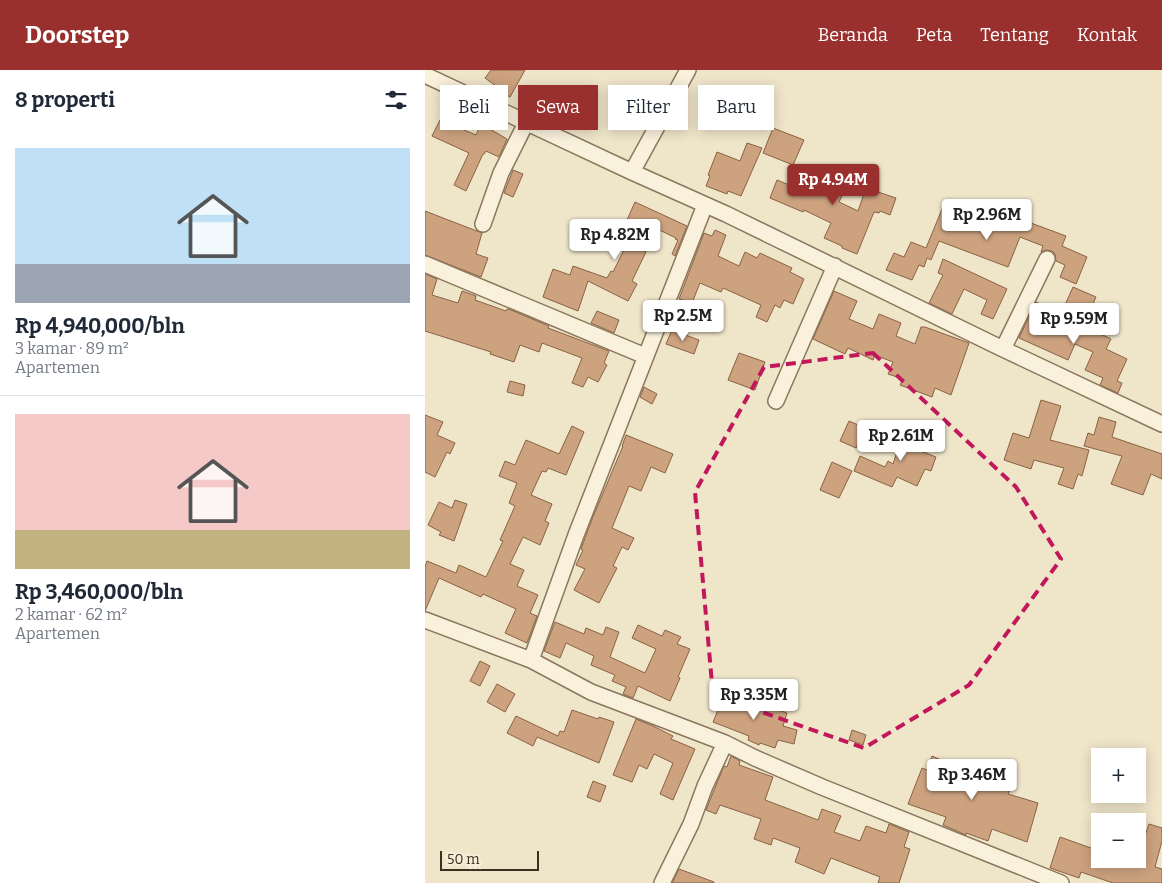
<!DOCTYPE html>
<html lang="id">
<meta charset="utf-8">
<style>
body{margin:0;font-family:Bitter,serif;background:#f2f2f3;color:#1f2937;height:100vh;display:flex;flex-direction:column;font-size:19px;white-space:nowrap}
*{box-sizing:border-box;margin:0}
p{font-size:16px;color:#747a83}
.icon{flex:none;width:28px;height:28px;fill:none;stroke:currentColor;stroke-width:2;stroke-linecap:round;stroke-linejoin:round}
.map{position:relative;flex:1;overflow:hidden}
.details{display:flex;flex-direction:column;background:#fff;width:425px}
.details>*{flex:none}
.banner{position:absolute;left:15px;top:15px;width:475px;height:45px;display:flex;gap:10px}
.controls{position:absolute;left:666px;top:678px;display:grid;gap:10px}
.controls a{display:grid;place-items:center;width:55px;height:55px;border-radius:0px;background:#fff;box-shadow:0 2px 12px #0003;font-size:25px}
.scale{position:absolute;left:15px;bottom:12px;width:99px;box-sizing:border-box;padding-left:5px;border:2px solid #3c2f21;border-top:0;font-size:14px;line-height:18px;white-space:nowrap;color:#3c2f21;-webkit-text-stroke:4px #f6eed8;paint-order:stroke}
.price{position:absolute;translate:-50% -42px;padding:0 11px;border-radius:5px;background:#fff;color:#222;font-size:16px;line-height:32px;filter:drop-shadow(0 1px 2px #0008)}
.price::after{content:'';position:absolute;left:50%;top:30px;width:15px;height:11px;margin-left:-8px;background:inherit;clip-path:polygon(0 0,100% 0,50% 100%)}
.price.active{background:#9a302e;color:#fff}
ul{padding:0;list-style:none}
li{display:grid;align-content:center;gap:10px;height:265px;padding:0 15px}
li+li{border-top:1px solid #e0e1e3}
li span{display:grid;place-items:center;height:155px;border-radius:0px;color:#555}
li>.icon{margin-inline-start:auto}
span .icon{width:90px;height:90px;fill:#fffc;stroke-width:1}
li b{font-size:21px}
h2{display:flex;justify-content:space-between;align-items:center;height:60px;padding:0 15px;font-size:21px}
.tag{padding:0 18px;border-radius:0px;background:#fff;box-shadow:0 2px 12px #0003;font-size:18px;line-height:45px}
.tag.active{background:#9a302e;color:#fff}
header{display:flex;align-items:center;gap:30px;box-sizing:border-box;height:70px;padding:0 25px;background:#9a302e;color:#fff}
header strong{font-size:24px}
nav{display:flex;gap:28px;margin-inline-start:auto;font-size:18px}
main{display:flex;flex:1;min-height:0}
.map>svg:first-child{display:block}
.building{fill:#cca27f;stroke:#8a6243}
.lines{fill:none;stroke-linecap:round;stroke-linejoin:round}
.minor-casing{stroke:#8b775d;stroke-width:18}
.minor{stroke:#f9f1dc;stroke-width:15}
.marked{fill:none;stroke:#c2185b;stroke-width:4;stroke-dasharray:10 6;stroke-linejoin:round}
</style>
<header>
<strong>Doorstep</strong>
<nav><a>Beranda</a><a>Peta</a><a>Tentang</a><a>Kontak</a></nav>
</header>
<main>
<section class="details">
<h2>8 properti<svg class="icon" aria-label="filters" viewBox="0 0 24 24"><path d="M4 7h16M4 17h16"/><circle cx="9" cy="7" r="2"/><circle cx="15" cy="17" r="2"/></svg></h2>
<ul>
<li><span style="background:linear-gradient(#bfe0f5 75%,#9aa5b1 0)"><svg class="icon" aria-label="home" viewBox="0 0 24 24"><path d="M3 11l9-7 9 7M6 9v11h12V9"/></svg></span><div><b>Rp 4,940,000/bln</b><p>3 kamar · 89 m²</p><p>Apartemen</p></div></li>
<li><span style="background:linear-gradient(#f6c9c9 75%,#c2b280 0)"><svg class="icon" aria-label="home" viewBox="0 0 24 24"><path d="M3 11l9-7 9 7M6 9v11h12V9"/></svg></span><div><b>Rp 3,460,000/bln</b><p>2 kamar · 62 m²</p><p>Apartemen</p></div></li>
</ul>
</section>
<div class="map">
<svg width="737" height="813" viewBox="0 0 737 813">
<rect width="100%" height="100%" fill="#efe5c9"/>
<path class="building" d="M66,0H100L85,27L74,20L75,19L60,8Z
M15,50L51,65L56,54L82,69L74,87L61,81L59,84H58L41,121L29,115L44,83L7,66Z
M348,58L379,70L368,95L338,83Z
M322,73L337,78L316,126L303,121L302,124L281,116L285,106L283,105L292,82L315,91Z
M379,95L408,108L409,106L423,113L414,132L433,141L441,118L471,128L465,145L455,141L454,143L449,142L432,184L417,178V176L399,168L406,153L379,140L378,142L345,128L352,110L369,117Z
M88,100L98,104L88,127L79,123Z
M210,132L262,156L250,186L247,184L253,170L250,169L251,168L224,155L214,178L221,182L207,211L212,214L203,231L163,211L153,241L118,227L128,199L145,205L148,196L182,208L186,201L188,202L203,172L194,168Z
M520,132L545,143L549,132L641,166L637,176L662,187L651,214L635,207L640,195L631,191L630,184L627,181L621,180L616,182L618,176L595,167L583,197L514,171L506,190L502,188L499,197L494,195L487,210L461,200L469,183L479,187L486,172L501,178Z
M0,141L57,163L51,184L63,188L56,207L0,185Z
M290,160L301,165L293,186L314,196L320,182L332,188L335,183L367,198L365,202L379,209L368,234L359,230L355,238L350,235L342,252L331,247L336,235L298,218L296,222L275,213L267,233L254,229L279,163L287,166Z
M518,189L582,219L568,249L556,244L562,230L539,219L527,244L504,233L518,205L513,203Z
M0,204L12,209L7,225L33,233L37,221L51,226L50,230L81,241L82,239L86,240L124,256L123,258L184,281L179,293L182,295L173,312L163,307L158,317L147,313L157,288L117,273L114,282L95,275L89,292L65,284L66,282L0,261Z
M648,217L671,227L663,245L640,235Z
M409,221L432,231L424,249L448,259L454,244L476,253L471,266L490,274L496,257H500L544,273L526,325L510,318L507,327L475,315L478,309L463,304L468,292L450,285L448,290L423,278L420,284L388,269Z
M611,232L635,243L629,254L654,266L659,256L686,269L681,279L702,289L692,311L697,313L693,323L675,315L678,308L660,300L668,282L650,274L643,290L594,268Z
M172,241L194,250L189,263L166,253Z
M247,260L274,270L269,284L241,274Z
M314,283L340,292L330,320L303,310Z
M85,311L100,315L98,326L82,322Z
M219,317L232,324L227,334L215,327Z
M616,330L636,336L625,370L664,380L657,406L653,404L648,419L633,414L639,398L609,390L606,399L579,390L588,363L604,368Z
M0,345L18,352L12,365L30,373L25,384L22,382L10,407L0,402Z
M674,347L691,352L687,367L737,384V409L726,404L718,425L686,414L697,386L659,376L663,363L669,365Z
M424,351L440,358L431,378L415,371Z
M481,355L500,361L493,380L511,387L506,401L500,399L492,416L472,407L467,417L429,401L435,386L460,397L463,391L468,394Z
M147,356L159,362L141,405L123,398L121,402L117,401L106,425L127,434L120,451L124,453L115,475L98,467L85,494L99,500L92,516L113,525L105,543L112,546L102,573L80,563L91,539L58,524L56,527L14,508L0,541V497L2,491L31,503L34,495L61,507L78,471L75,470L90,436L84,433L92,413L74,406L80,391L90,395L101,370L134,384Z
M201,365L248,384L240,403L226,397L216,421L204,416L187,458L209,468L203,480L197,477L188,496L192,498L174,533L149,520L160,499L151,495L158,480L156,479L167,449L198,376H197Z
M407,392L427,401L414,428L395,420Z
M30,430L42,434L29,471L14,465L16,462L3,455L14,432L27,438Z
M130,552L159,564L161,558L178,565L181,557L194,562L185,587L220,603L231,579L207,568L213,555L237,566L240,560L256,567L252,574L265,579L253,607L255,608L245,631L213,616L208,628L198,624L201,617L187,611L190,605L166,595L169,586L141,573L135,588L119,581Z
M55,591L65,596L55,616L45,611Z
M72,614L90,624L80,642L62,632Z
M301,621L362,643L358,656L372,660L369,674L353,670L350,678L335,673L334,675L323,670L324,666L288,652Z
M147,640L173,649L174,647L189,652L174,693L112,667L108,676L82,663L91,646L133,666L135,661L139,662Z
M211,649L228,656L248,666L246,669L270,679L248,730L235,724L248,693L229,684L222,699L214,695L207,712L188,705Z
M427,660L441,665L438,675L424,670Z
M306,686L315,691L314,695L348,707L340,730L393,750L397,739L416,746L409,762L435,771L441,756L461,763L464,754L484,762L479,777L485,779L474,813H453L455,807L406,788L399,804L370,792L375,778L348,768L346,775L329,769L336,749L295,735L291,744L281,740L289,720L299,696L302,697Z
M507,686L537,699L539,691L562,696L559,711L585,720L583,724L613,733L602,772L567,759L563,771L541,763V765L518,755L521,747L483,734L497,698L502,700Z
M168,711L181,716L175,732L162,727Z
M724,754L737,758V771L730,797L737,799V813H688L656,802L654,808L625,798L635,767L666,778L675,760V789H712Z
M254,799L289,812V813H247Z"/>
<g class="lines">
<defs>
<path id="minor" d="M0,5L207,102L301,144L578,279L737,354
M207,102L263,0
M58,154L76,103L101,53
M0,194L220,286
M578,279L622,189
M351,331L410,196
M0,550L106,590L166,622L300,673L330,688L397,717L636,813
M106,590L151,465L280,135
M237,813L266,754L280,716L300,673"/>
</defs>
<use href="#minor" class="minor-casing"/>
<use href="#minor" class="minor"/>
</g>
<path class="marked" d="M448,283L591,417L636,489L544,615L439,678L288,625L270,422L339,297Z"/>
</svg>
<div class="controls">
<a>+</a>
<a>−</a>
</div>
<div class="scale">50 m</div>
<b class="price active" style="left:408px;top:136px">Rp 4.94M</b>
<b class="price" style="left:562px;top:171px">Rp 2.96M</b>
<b class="price" style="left:190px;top:191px">Rp 4.82M</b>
<b class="price" style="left:258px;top:272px">Rp 2.5M</b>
<b class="price" style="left:649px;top:275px">Rp 9.59M</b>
<b class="price" style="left:476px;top:392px">Rp 2.61M</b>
<b class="price" style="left:329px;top:651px">Rp 3.35M</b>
<b class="price" style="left:547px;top:731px">Rp 3.46M</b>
<div class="banner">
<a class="tag">Beli</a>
<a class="tag active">Sewa</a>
<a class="tag">Filter</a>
<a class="tag">Baru</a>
</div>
</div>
</main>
